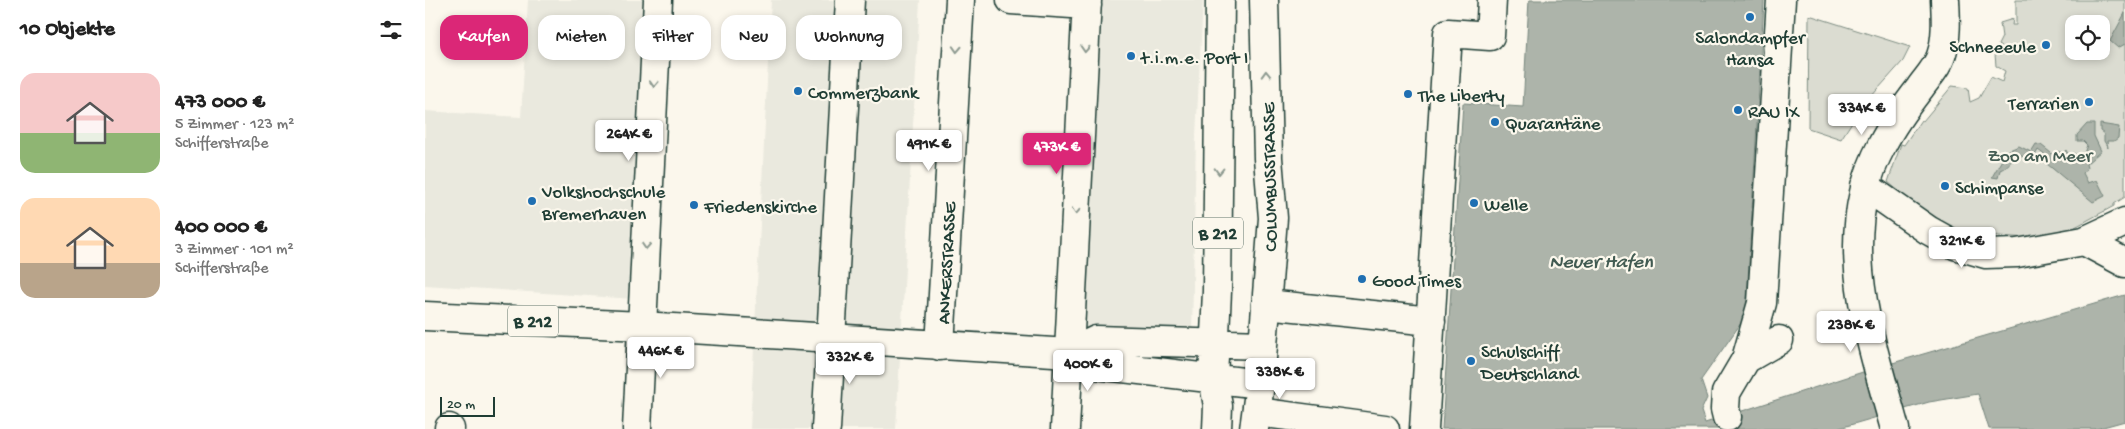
<!DOCTYPE html>
<html lang="de">
<meta charset="utf-8">
<style>
body{margin:0;font-family:"Gochi Hand",sans-serif;background:#f6f6f6;color:#222;height:100vh;display:flex;flex-direction:column;font-size:19px;white-space:nowrap}
*{box-sizing:border-box;margin:0}
p{font-size:16px;color:#767676}
.icon{flex:none;width:28px;height:28px;fill:none;stroke:currentColor;stroke-width:2;stroke-linecap:round;stroke-linejoin:round}
.map{position:relative;flex:1;overflow:hidden}
.side{display:flex;flex-direction:column;background:#fff;width:425px}
.side>*{flex:none}
.hud{position:absolute;left:15px;top:15px;width:475px;height:45px;display:flex;gap:10px}
.tools{position:absolute;left:1640px;top:15px;display:grid;gap:10px}
.tools a{display:grid;place-items:center;width:45px;height:45px;border-radius:10px;background:#fff;box-shadow:0 2px 8px #0003;font-size:25px}
.scale{position:absolute;left:15px;bottom:12px;width:55px;box-sizing:border-box;padding-left:5px;border:2px solid #1f3d34;border-top:0;font-size:14px;line-height:18px;white-space:nowrap;color:#1f3d34;-webkit-text-stroke:4px #fbf7ec;paint-order:stroke}
.price{position:absolute;translate:-50% -42px;padding:0 11px;border-radius:5px;background:#fff;color:#222;font-size:16px;line-height:32px;filter:drop-shadow(0 1px 2px #0008)}
.price::after{content:'';position:absolute;left:50%;top:30px;width:15px;height:11px;margin-left:-8px;background:inherit;clip-path:polygon(0 0,100% 0,50% 100%)}
.price.on{background:#db2777;color:#fff}
ul{padding:0;list-style:none}
li{display:flex;align-items:center;gap:15px;height:125px;padding:0 20px}
li span{display:grid;place-items:center;flex:none;width:140px;height:100px;border-radius:15px;color:#555}
li>.icon{margin-inline-start:auto}
span .icon{width:60px;height:60px;fill:#fffc;stroke-width:1}
li b{font-size:21px}
h2{display:flex;justify-content:space-between;align-items:center;height:60px;padding:0 20px;font-size:21px}
.chip{padding:0 18px;border-radius:15px;background:#fff;box-shadow:0 2px 8px #0003;font-size:18px;line-height:45px}
.chip.on{background:#db2777;color:#fff}
main{display:flex;flex:1;min-height:0}
.map>svg:first-child{display:block}
.built{fill:#eae9de}
.green{fill:#dbdcd1;stroke:#7d8c82;fill-rule:evenodd}
.water{fill:#adb4aa;stroke:#74847b}
.lines{fill:none;stroke-linecap:round;stroke-linejoin:round}
.minor-casing{stroke:#1f3d34;stroke-width:31}
.major-casing{stroke:#1f3d34;stroke-width:31}
.minor{stroke:#fbf7ec;stroke-width:28}
.major{stroke:#fbf7ec;stroke-width:28}
.oneway{stroke:#8d9a90}
.poi-dot{fill:#1f6fb2;stroke:#fbf7ec;stroke-width:2}
.labels{text-anchor:middle;stroke-width:4.5;stroke-linejoin:round;paint-order:stroke}
.shield{fill:#fbf7ec;stroke:#61756b;stroke-width:1}
.shield-label{font-size:18px;font-weight:bold;fill:#1f3d34}
.poi-label{font-size:19px;fill:#1f3d34;stroke:#fbf7ec;text-anchor:start}
.park-label{font-size:19px;fill:#455d53;stroke:#fbf7ec}
.street-label{font-size:19px;fill:#1f3d34;stroke:#fbf7ec}
.water-label{font-size:20px;font-style:italic;fill:#425b52;stroke:#fbf7ec}
</style>
<main>
<section class="side">
<h2>10 Objekte<svg class="icon" aria-label="filters" viewBox="0 0 24 24"><path d="M4 7h16M4 17h16"/><circle cx="9" cy="7" r="2"/><circle cx="15" cy="17" r="2"/></svg></h2>
<ul>
<li><span style="background:linear-gradient(#f6c9c9 60%,#8fb573 0)"><svg class="icon" aria-label="home" viewBox="0 0 24 24"><path d="M3 11l9-7 9 7M6 9v11h12V9"/></svg></span><div><b>473 000 €</b><p>5 Zimmer · 123 m²</p><p>Schifferstraße</p></div></li>
<li><span style="background:linear-gradient(#ffd9b3 65%,#b9a48a 0)"><svg class="icon" aria-label="home" viewBox="0 0 24 24"><path d="M3 11l9-7 9 7M6 9v11h12V9"/></svg></span><div><b>400 000 €</b><p>3 Zimmer · 101 m²</p><p>Schifferstraße</p></div></li>
</ul>
</section>
<div class="map">
<svg width="1700" height="429" viewBox="0 0 1700 429">
<rect width="100%" height="100%" fill="#fbf7ec"/>
<filter id="ink" filterUnits="userSpaceOnUse"><feTurbulence type="fractalNoise" baseFrequency=".02" numOctaves="2"/><feDisplacementMap in="SourceGraphic" scale="10" xChannelSelector="R" yChannelSelector="G"/><feConvolveMatrix kernelMatrix="1 2 1 2 8 2 1 2 1" color-interpolation-filters="sRGB"/></filter>
<g filter="url(#ink)">
<path class="built" d="M103,0H227L209,299L0,285V111L96,117Z
M346,0H495L471,429H325Z
M674,0H778L771,136L766,384L656,373Z"/>
<path class="green" d="M1591,0H1700V197L1689,204V206L1626,240L1538,233L1495,209L1463,182L1476,144L1479,145L1496,120L1498,121L1527,86L1543,88L1545,102L1554,98L1566,77L1577,82L1580,71L1571,66L1570,54L1576,47L1573,45L1577,37L1575,23L1588,19L1587,25H1591ZM1649,24H1676V51H1649Z
M1384,15L1485,47L1478,61L1436,108L1416,139L1383,128Z"/>
<path class="water" d="M1104,0H1339L1321,316L1276,380L1282,398L1276,411L1280,423L1447,369L1700,295V421L1671,429H1564L1553,394L1504,402L1411,429H1017L1038,103L1098,107Z
M1700,13V44L1693,48L1685,41Z
M1662,124H1669V136L1676,151L1661,164L1662,168L1658,173L1663,183L1672,180L1680,196L1668,202L1622,164L1624,158L1613,150L1607,161L1594,155C1586,160 1583,167 1575,170L1573,178L1567,177L1582,151L1594,146L1606,152L1611,144L1616,145L1631,157V151L1638,153L1641,150L1644,156L1649,153L1652,156H1658L1662,145L1658,141H1652V135Z
M1675,124L1694,127L1693,138L1689,141H1682L1683,148L1679,141V134L1675,131Z"/>
<g class="lines">
<defs>
<path id="minor" d="M586,0L662,5
M1440,186L1503,230L1530,245L1561,254L1592,253L1659,241L1700,222
M1659,241L1700,263
M841,304L1006,321
M515,346L535,0
M1321,359L1354,340
M832,412L960,429
M1302,417L1300,409L1301,393L1321,359L1337,303L1356,0
M24,428L25,429
M212,429L233,0
M401,429L425,0
M640,429L662,0
M999,429L1023,33L1065,36L1067,0
M1470,429C1445,337 1408,236 1457,145C1467,125 1481,106 1495,88C1502,78 1512,68 1516,56C1522,39 1521,18 1520,0"/>
<path id="major" d="M0,316L217,326L644,353L672,365L835,384
M644,353L671,340L838,345
M792,429L793,406L788,378L792,291L795,0
M829,429L835,384L848,218L843,158L839,0"/>
</defs>
<use href="#minor" class="minor-casing"/>
<use href="#major" class="major-casing"/>
<use href="#minor" class="minor"/>
<use href="#major" class="major"/>
</g>
<defs><path id="oneway-chevron" d="M-2-3.5L2.5 0L-2 3.5" fill="none" stroke-width="1.6" stroke-linecap="round" stroke-linejoin="round" transform="scale(1.25)"/></defs>
<g class="oneway">
<use href="#oneway-chevron" transform="translate(532 49) rotate(93)"/>
<use href="#oneway-chevron" transform="translate(660 49) rotate(93)"/>
<use href="#oneway-chevron" transform="translate(841 74) rotate(-92)"/>
<use href="#oneway-chevron" transform="translate(229 84) rotate(93)"/>
<use href="#oneway-chevron" transform="translate(794 171) rotate(91)"/>
<use href="#oneway-chevron" transform="translate(651 211) rotate(93)"/>
<use href="#oneway-chevron" transform="translate(221 246) rotate(93)"/>
</g>
</g>
<g class="poi-dot">
<circle cx="1325" cy="17" r="5"/>
<circle cx="1621" cy="45" r="5"/>
<circle cx="706" cy="56" r="5"/>
<circle cx="373" cy="91" r="5"/>
<circle cx="983" cy="94" r="5"/>
<circle cx="1664" cy="102" r="5"/>
<circle cx="1313" cy="110" r="5"/>
<circle cx="1070" cy="122" r="5"/>
<circle cx="1520" cy="186" r="5"/>
<circle cx="107" cy="201" r="5"/>
<circle cx="1049" cy="203" r="5"/>
<circle cx="269" cy="205" r="5"/>
<circle cx="937" cy="279" r="5"/>
<circle cx="1046" cy="361" r="5"/>
</g>
<g class="labels">
<g class="shield">
<rect x="768" y="217.5" width="50" height="31" rx="4"/>
<rect x="83" y="305.5" width="50" height="31" rx="4"/>
</g>
<g class="shield-label">
<text x="793" y="239">B 212</text>
<text x="108" y="327">B 212</text>
</g>
<g class="poi-label">
<text x="1325" y="43" text-anchor="middle">Salondampfer<tspan x="1325" dy="22">Hansa</tspan></text>
<text x="1611" y="52" text-anchor="end">Schneeeule</text>
<text x="716" y="63">t.i.m.e. Port I</text>
<text x="383" y="98">Commerzbank</text>
<text x="993" y="101">The Liberty</text>
<text x="1654" y="109" text-anchor="end">Terrarien</text>
<text x="1323" y="117">RAU IX</text>
<text x="1080" y="129">Quarantäne</text>
<text x="1530" y="193">Schimpanse</text>
<text x="117" y="197">Volkshochschule<tspan x="117" dy="22">Bremerhaven</tspan></text>
<text x="1059" y="210">Welle</text>
<text x="279" y="212">Friedenskirche</text>
<text x="947" y="286">Good Times</text>
<text x="1056" y="357">Schulschiff<tspan x="1056" dy="22">Deutschland</tspan></text>
</g>
<g class="park-label">
<text x="1615" y="161">Zoo am Meer</text>
</g>
<g class="street-label">
<text transform="translate(843 177) rotate(-91)" y="7">COLUMBUSSTRASSE</text>
<text transform="translate(520 263) rotate(-87)" y="7">ANKERSTRASSE</text>
</g>
<g class="water-label">
<text x="1176" y="267">Neuer Hafen</text>
</g>
</g>
</svg>
<div class="tools">
<a><svg class="icon" aria-label="locate" viewBox="0 0 24 24"><circle cx="12" cy="12" r="6"/><path d="M12 2v4M12 18v4M2 12h4M18 12h4"/></svg></a>
</div>
<div class="scale">20 m</div>
<b class="price" style="left:1437px;top:136px">334K €</b>
<b class="price" style="left:204px;top:162px">264K €</b>
<b class="price" style="left:504px;top:172px">491K €</b>
<b class="price on" style="left:632px;top:175px">473K €</b>
<b class="price" style="left:1537px;top:269px">321K €</b>
<b class="price" style="left:1426px;top:353px">238K €</b>
<b class="price" style="left:236px;top:379px">446K €</b>
<b class="price" style="left:425px;top:385px">332K €</b>
<b class="price" style="left:663px;top:392px">400K €</b>
<b class="price" style="left:855px;top:400px">338K €</b>
<div class="hud">
<a class="chip on">Kaufen</a>
<a class="chip">Mieten</a>
<a class="chip">Filter</a>
<a class="chip">Neu</a>
<a class="chip">Wohnung</a>
</div>
</div>
</main>
